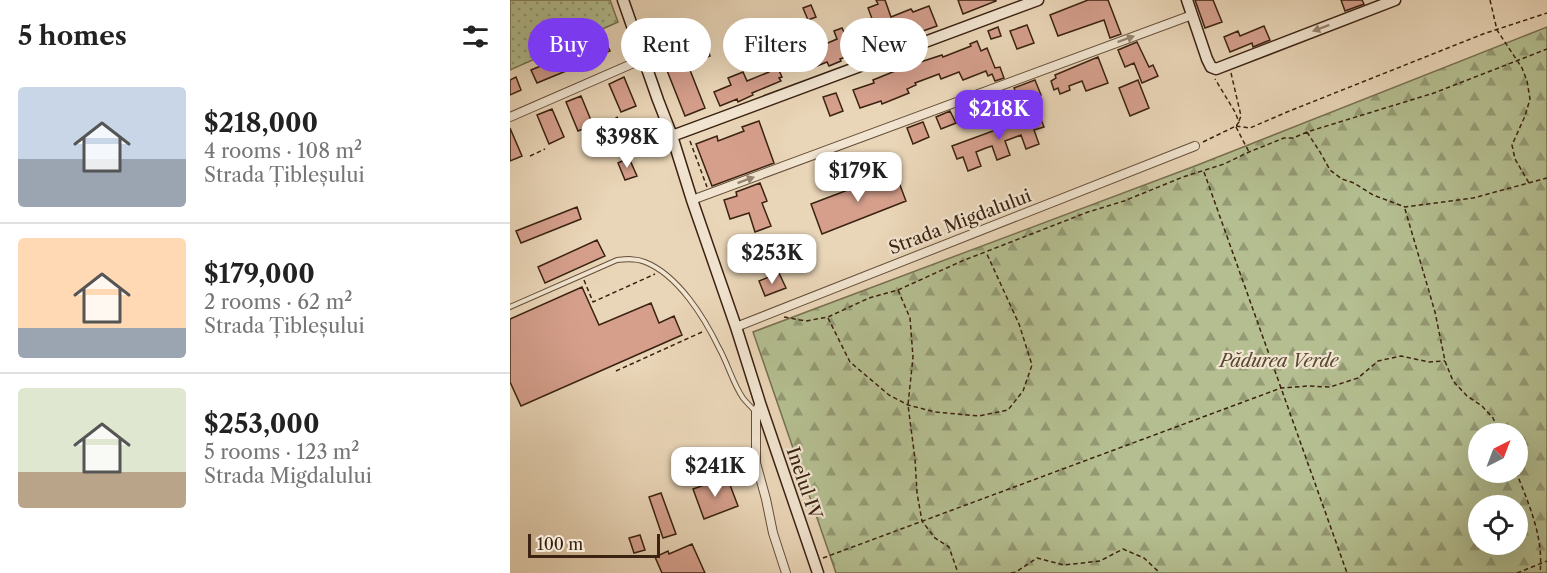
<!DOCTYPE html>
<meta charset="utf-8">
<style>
body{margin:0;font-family:"Libre Caslon Text",serif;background:#f6f6f6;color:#222;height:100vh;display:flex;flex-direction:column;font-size:22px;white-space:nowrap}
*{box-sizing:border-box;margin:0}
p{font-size:20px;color:#767676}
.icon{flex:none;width:33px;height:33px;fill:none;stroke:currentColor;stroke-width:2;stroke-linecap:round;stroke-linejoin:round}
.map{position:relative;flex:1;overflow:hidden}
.side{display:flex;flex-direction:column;background:#fff;width:510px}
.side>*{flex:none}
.hud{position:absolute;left:18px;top:18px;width:570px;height:54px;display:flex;gap:12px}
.needle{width:39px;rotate:42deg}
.controls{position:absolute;left:958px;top:423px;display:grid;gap:12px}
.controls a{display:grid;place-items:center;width:60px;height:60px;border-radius:50%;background:#fff;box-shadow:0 6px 24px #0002;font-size:30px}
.scale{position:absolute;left:18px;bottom:15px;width:132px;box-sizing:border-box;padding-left:6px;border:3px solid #3b2211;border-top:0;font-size:16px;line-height:21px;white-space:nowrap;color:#3b2211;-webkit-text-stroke:4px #f1e4d0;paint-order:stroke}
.price{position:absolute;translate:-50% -51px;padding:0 14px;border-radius:12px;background:#fff;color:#222;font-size:20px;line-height:39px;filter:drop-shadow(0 2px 3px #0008)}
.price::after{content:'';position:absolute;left:50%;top:36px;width:18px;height:14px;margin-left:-9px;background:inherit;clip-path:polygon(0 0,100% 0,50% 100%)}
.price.active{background:#7c3aed;color:#fff}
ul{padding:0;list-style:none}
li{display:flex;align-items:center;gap:18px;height:150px;padding:0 18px}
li+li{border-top:2px solid #e0e0e0}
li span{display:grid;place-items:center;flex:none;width:168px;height:120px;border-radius:6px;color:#555}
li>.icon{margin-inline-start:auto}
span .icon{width:72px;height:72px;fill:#fffc;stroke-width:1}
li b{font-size:26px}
h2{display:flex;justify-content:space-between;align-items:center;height:72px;padding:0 18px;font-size:26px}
.pill{padding:0 21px;border-radius:27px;background:#fff;box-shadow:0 6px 24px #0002;font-size:21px;line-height:54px}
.pill.active{background:#7c3aed;color:#fff}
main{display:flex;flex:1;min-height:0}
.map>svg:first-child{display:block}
.grass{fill:url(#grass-dots);stroke:#787050;stroke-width:1.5}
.forest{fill:url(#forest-firs);stroke:#787050;stroke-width:1.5;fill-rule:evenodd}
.building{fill:#d59f8c;stroke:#3b2211;stroke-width:1.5}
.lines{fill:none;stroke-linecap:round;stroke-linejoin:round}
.lane-casing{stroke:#664f3a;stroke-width:6}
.street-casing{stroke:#664f3a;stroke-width:10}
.secondary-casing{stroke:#3b2211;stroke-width:13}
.path{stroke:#3b2211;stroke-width:1.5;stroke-dasharray:4.5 3;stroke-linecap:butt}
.lane{stroke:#f1e4d0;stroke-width:4}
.street{stroke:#f1e4d0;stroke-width:8}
.secondary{stroke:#f1e4d0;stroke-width:10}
.oneway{fill:#968370}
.labels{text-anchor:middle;stroke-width:4.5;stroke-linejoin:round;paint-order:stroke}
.street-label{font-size:18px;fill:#3b2211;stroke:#f1e4d0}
.park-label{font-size:18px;font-style:italic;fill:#594931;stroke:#f1e4d0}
</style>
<main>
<section class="side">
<h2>5 homes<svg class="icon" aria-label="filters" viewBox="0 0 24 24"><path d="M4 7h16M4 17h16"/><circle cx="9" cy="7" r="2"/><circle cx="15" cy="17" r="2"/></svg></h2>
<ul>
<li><span style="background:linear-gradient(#c9d6e8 60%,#9aa5b1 0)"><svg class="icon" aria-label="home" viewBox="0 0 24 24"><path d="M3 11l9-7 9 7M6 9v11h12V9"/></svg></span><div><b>$218,000</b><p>4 rooms · 108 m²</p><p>Strada Țibleșului</p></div></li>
<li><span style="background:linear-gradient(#ffd9b3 75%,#9aa5b1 0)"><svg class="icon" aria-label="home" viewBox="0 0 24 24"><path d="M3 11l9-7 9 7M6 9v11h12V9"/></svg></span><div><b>$179,000</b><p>2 rooms · 62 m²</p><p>Strada Țibleșului</p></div></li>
<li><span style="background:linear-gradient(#dfe7d0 70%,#b9a48a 0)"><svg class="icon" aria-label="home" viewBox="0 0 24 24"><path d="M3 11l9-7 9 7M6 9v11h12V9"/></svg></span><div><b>$253,000</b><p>5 rooms · 123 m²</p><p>Strada Migdalului</p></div></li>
</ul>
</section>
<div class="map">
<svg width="1037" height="573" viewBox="0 0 1037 573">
<defs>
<pattern id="grass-dots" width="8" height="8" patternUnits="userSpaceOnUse" patternTransform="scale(1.5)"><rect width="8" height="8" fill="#b4be90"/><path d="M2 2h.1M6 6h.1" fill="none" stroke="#949a74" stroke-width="1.8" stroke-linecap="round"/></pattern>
<pattern id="forest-firs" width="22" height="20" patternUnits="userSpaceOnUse" patternTransform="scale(1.5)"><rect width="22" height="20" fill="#b4be90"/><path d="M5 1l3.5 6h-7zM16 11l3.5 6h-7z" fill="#949a74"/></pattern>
</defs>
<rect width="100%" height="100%" fill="#e9d5b7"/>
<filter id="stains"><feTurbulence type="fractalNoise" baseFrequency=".00333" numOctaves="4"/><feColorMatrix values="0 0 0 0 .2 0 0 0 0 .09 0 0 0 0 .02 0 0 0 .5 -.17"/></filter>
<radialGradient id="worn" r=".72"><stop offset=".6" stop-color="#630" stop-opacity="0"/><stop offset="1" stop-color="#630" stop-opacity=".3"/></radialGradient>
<path class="grass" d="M0,0H100L108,22L0,70Z"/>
<path class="forest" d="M1037,27V573H326L243,332L685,166ZM969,434H1008V472H969ZM969,506H1008V544H969Z"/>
<path class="building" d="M366,0H375L381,17L401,9L403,12L419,6L427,26L396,37L391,25L377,31L380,39L369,44V46L330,59L331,61L319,66L317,62L297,70L286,45L302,38L306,48L327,39L324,31L332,28L334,32L341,29L343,32L364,24L358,8L368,4Z
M448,0H486V1L453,14Z
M578,0H598L611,34L600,38L594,20L548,36L540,15Z
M685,0H703L712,22L695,28Z
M831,0H852L854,4L835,11Z
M301,5L306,17L298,20L293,8Z
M517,25L524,43L507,49L500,31Z
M754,26L760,40L743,47L742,43L720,52L714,37L728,31L730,36Z
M488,27L491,36L481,39L478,31Z
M94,39L100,51L71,64L65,51Z
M467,41L471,51L477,48L485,68L490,67L494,78L485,81L482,74L478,76L476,71L453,80L449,72L431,79L429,74L405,83L406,85L397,89L399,93L372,104L371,101L350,108L343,90L364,83L363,80L395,67L432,55L433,57L461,46L460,44Z
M627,42L639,67L643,65L648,76L632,83L624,63L615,67L608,50Z
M197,47L200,56L191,59L187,50Z
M261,57L265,67L267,66L272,77L269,78L271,81L242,93L243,95L228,102L227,99L210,106L204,92L221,85L218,78L233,72L237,81L259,72L254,60Z
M588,57L598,83L576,91L572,81L559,86L560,90L550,94L548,88L544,90L541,81L546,78L545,75Z
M50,58L56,71L27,83L21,70Z
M176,60L195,108L175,116L156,68Z
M6,77L11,90L0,95V80Z
M114,77L126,106L111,112L99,84Z
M525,80L531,95L510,103L504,88Z
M628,80L639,108L620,116L609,88Z
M326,93L333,111L320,116L313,97Z
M71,96L83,125L68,131L56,102Z
M42,109L54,137L39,144L27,115Z
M440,111L446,123L431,129L426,117Z
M529,114L534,127L524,130L529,144L516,149L511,135L495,141L500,155L487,160L482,146L476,148L466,152L471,166L458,171L453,157L447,159L442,146Z
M249,121L264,163L202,186L186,144L207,136L208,141L234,131L232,127Z
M413,122L419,137L403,144L397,128Z
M0,128L12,156L0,161Z
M119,158L127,176L115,180L108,163Z
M385,172L396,201L312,234L301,204Z
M250,183L257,201L252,203L261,226L245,232L239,213L220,219L214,200L227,196L226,192Z
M67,207L71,219L11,243L6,231Z
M87,240L95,256L35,283L28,267Z
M249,240L258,260L244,266L235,246Z
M269,273L276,288L255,296L249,281Z
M72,287L89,325L141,303L149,323L164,316L172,335L11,406L0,382V319Z
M217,477L228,506L194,519L183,489Z
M151,493L166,534L153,538L139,497Z
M130,535L135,550L124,553L119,538Z
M182,544L195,573H152L145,557L158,551L159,554Z"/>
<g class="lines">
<defs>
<path id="lane" d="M0,307L107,260C116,259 126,258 135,262C168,275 194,317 209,348C218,364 223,384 233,398C237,403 242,408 246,412"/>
<path id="street" d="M0,117L133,59
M182,200L682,15
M226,327L685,146
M250,403L246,412V463L256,499L263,533L276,573"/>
<path id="secondary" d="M113,0L148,100L162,136L182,200L226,327L250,403L308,573
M677,0L697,59L701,67L706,69L885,0
M162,136L528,0"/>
</defs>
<use href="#lane" class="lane-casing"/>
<use href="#street" class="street-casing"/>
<use href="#secondary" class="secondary-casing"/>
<path class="path" d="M980,0L987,30L1012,68L1017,81L1020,99L1015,116L1002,145L1005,159L1019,183
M721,73L731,116L729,121
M92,125L108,117
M726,126L740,128L777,112L973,34L1037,13
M726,127L739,152
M797,132L810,152L820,170L832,179L844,183L863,195L895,207L963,198L1037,178
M180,141L197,187
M693,142L726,126L729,122L725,112L705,79
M20,156L35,149
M694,172L837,573
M895,209L925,312L935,361L943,381L957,396L972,406L983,418L990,434
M74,280L83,302L145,274
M388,290L400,318L403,357L398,405L405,459L407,493L412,521L425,538L439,547L448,573
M274,317L296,321L318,317L359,298L388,290L452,261L578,212L614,201L673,177L714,164L739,152L774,138H783L797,132L924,93L1037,49
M318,318L340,362L379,395L398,405L425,412L469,416L498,410L513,391L522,365L509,324L476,252
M106,371L192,332
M1006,472C1019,504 1034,538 1030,573
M313,558L771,388L798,386L820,387L848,378L868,361L891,356L919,362L935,361
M501,573L506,572L527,558L554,565L590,561L613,549L634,558L650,573
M1007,573L1037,561"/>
<use href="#lane" class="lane"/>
<use href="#street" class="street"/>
<use href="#secondary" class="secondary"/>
</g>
<defs><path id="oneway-solid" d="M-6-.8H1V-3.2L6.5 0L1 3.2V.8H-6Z" transform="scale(1.5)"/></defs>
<g class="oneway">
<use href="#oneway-solid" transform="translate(811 28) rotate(159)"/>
<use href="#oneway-solid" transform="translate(616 39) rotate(-20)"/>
<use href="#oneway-solid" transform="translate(236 180) rotate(-20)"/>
</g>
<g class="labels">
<g class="street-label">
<text transform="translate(450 222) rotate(-21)" y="6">Strada Migdalului</text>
<text transform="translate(294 483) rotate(71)" y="6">Inelul IV</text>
</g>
<g class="park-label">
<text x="769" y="367">Pădurea Verde</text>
</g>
</g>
<rect width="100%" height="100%" filter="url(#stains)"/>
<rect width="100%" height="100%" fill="url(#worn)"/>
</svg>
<div class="controls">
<a><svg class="needle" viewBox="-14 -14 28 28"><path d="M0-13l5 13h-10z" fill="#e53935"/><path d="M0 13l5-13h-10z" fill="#767676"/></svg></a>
<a><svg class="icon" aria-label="locate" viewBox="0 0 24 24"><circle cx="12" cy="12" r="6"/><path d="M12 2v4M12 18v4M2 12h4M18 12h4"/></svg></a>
</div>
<div class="scale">100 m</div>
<b class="price active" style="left:489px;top:141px">$218K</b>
<b class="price" style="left:117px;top:169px">$398K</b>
<b class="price" style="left:348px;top:203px">$179K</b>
<b class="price" style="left:262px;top:285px">$253K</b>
<b class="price" style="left:205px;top:498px">$241K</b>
<div class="hud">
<a class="pill active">Buy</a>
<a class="pill">Rent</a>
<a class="pill">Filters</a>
<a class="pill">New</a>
</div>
</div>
</main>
